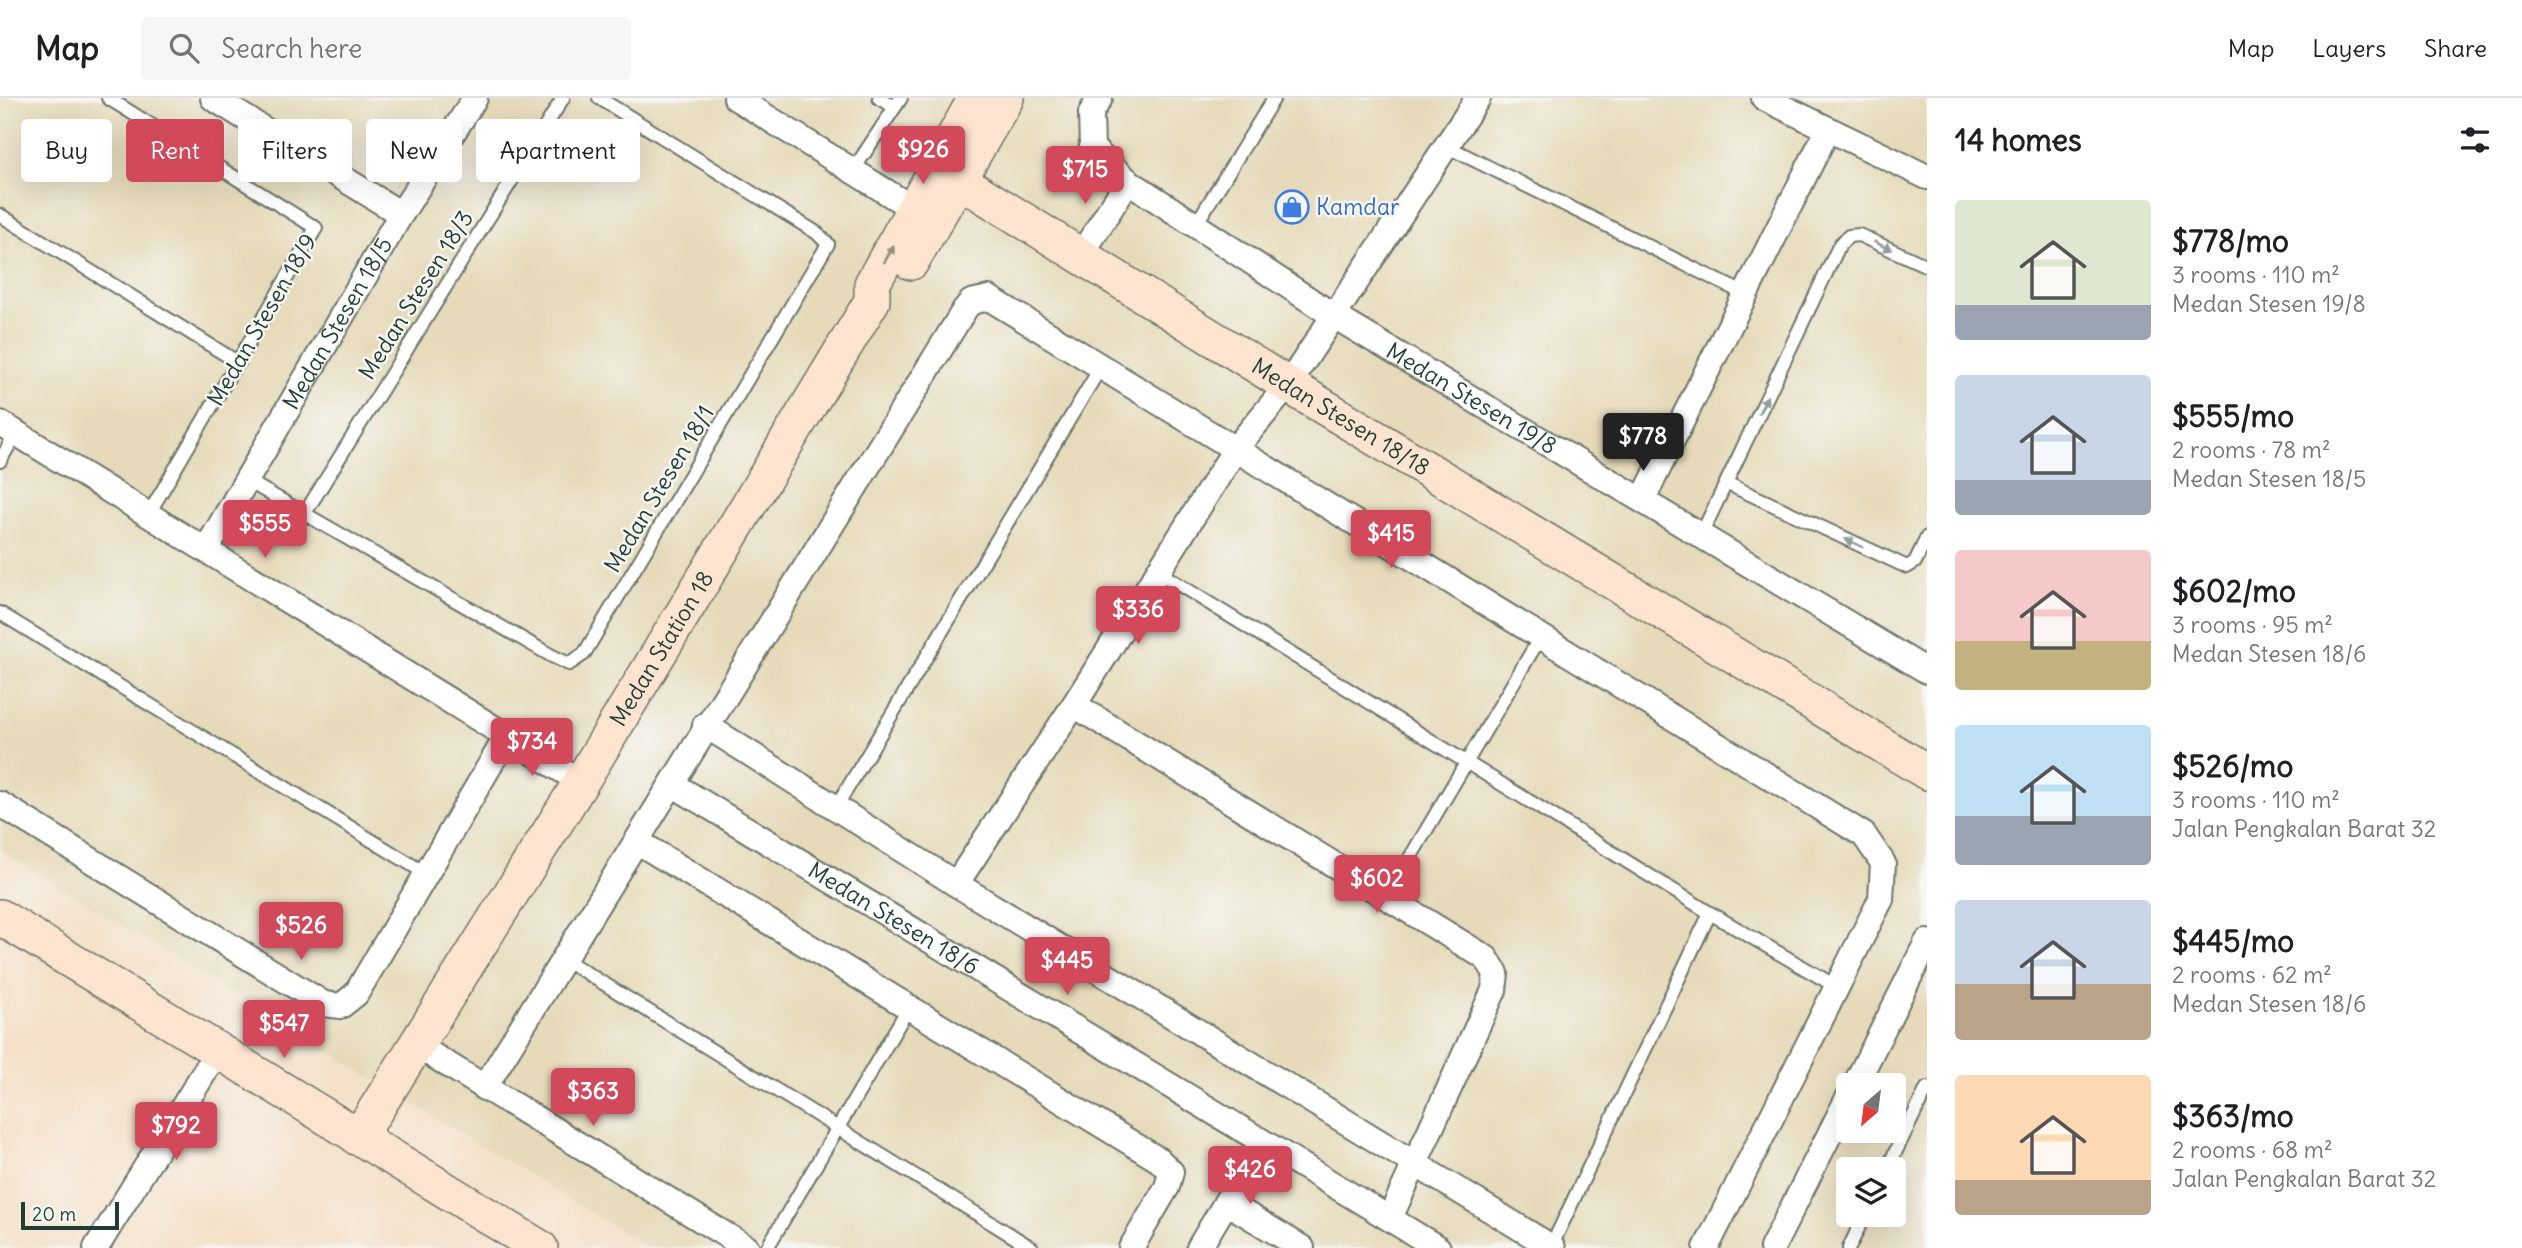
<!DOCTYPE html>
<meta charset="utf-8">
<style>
body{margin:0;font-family:Delius,sans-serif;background:#f6f6f6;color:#202124;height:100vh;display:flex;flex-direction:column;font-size:26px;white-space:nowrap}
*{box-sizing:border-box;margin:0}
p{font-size:23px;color:#757577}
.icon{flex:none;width:38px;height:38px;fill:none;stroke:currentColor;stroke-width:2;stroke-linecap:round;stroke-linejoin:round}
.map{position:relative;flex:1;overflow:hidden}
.side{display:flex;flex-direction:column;background:#fff;width:595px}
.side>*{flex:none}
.top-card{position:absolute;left:21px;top:21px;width:665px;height:63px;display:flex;gap:14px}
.needle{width:46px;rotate:208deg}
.controls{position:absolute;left:1836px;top:975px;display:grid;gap:14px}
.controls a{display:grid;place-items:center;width:70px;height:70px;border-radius:7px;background:#fff;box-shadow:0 7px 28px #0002;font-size:35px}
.scale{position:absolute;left:21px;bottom:18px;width:98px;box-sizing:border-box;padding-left:7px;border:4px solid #1f3d34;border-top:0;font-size:19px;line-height:24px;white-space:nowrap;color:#1f3d34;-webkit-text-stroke:5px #f6f6f2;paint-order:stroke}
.price{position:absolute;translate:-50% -60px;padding:0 16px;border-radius:7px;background:#d1495b;color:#fff;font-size:23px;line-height:46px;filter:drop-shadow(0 2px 4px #0008)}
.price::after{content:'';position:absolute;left:50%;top:42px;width:21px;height:16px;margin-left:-10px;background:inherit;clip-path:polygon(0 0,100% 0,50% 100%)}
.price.active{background:#222;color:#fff}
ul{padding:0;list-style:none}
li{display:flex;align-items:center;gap:21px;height:175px;padding:0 28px}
li span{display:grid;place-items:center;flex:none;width:196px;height:140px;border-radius:7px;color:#555}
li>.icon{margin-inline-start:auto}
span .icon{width:84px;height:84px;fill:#fffc;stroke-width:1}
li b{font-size:30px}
h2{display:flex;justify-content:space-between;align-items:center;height:84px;padding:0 28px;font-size:30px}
.tag{padding:0 24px;border-radius:7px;background:#fff;box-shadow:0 7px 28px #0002;font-size:24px;line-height:63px}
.tag.active{background:#d1495b;color:#fff}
header{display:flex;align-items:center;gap:42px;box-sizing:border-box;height:98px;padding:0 35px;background:#fff;border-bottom:2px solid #e0e0e0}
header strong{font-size:33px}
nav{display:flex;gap:38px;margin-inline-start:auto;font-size:24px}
.search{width:490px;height:63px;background:#f6f6f6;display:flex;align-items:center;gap:18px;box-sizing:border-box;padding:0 24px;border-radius:7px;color:#757577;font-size:26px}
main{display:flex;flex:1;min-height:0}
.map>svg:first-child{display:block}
.built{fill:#e6daba;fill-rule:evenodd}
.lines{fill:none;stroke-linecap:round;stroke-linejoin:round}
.lane-casing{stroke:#6a7668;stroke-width:16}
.street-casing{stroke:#6a7668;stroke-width:28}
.secondary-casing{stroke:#6a7668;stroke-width:38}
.lane{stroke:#fff;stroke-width:12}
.street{stroke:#fff;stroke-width:24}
.secondary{stroke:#fde4d0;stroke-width:35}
.oneway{fill:#8f9e9a}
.oneway2{fill:#8e9082}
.labels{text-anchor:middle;stroke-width:5;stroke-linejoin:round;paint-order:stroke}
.shop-label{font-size:23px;fill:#366cbe;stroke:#f6f6f2;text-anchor:start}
.street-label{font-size:23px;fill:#1f3d34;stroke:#f6f6f2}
</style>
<header>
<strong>Map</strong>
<div class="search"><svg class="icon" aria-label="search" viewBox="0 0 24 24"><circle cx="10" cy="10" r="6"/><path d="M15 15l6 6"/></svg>Search here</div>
<nav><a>Map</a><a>Layers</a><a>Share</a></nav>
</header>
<main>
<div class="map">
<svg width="1927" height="1150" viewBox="0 0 1927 1150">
<rect width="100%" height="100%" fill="#f6f6f2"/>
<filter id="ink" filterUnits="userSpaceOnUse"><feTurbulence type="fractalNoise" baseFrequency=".0143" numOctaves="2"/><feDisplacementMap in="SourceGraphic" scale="14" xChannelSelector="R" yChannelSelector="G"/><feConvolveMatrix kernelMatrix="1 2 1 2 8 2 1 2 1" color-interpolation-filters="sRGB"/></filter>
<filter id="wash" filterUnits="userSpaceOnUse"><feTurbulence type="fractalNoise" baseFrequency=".00686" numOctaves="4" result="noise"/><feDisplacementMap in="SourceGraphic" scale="28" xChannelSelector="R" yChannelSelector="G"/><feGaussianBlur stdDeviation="1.57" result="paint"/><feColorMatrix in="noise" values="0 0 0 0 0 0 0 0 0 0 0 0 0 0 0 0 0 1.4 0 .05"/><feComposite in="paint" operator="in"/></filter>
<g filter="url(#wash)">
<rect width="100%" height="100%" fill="#f5e1c9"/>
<path class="built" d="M0,0H1927V1150H648L0,752ZM1848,987H1894V1032H1848ZM1848,1071H1894V1116H1848Z"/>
</g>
<g filter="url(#ink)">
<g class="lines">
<defs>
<path id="lane" d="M108,0L316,130L148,417
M879,0L895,9
M1448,49L1745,196
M854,71L901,0
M0,117L239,265
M1196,126L1274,0
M1927,168L1859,137L1849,138L1840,146L1726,385L1907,469L1915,464L1927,439
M0,363L16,335
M246,382L552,558L569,566L584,556L828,146L817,135L599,0
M305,415L563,0
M1701,437L1726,385
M1157,473L1710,815L1837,889
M0,515L425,775
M835,711L1102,267
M1388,797L1541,538
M564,861L1032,1150
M1887,1071L1927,990
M1551,1149L1710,815
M767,1150L909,909
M1849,1150L1865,1116"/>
<g id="street">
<path d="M213,0L401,116"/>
<path d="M736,0L925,118"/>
<path id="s1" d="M1100,0L1091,15L1092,50L1128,83L1334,218L1927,573"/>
<path d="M1764,0L1927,79"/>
<path d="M1081,157L1128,83"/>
<path d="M0,325L581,684"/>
<path d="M1643,401L1828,31"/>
<path id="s2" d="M206,452L401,116L475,0"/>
<path d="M1074,607L1486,860L1496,875L1494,892L1390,1120"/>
<path d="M705,627L956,786L1553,1150"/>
<path id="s3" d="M672,686L1438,1150"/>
<path d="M0,706L324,906L341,908L356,896L507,638"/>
<path d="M638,744L1159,1062L1171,1074L1167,1089L1131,1150"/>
<path d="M956,786L1074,607L1236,350L1288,287L1478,0"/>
<path d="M416,947L747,1150"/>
<path d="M1855,987L1927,844"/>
<path d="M484,990C645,731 803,470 965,211L971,204L989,200L1864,737L1883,765L1881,801L1706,1150"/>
<path d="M1226,1104L1302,1150"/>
<path d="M96,1150L217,954"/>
<path d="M1199,1150L1262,1044"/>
<path d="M1772,1150L1848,1000"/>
</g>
<g id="secondary">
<path id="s4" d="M938,69L1288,287L1927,674"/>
<path d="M911,164L1006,0"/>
<path d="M0,819L540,1150"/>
<path id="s5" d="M358,1040L581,684L872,203V186L976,0"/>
</g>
</defs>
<use href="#lane" class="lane-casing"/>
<use href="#street" class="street-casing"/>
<use href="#secondary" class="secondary-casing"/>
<use href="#lane" class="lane"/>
<use href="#street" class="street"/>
<use href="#secondary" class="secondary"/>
</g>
<defs><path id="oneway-solid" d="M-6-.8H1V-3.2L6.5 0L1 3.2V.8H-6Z" transform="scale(1.75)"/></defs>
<g class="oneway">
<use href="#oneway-solid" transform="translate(1883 148) rotate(25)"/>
<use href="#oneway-solid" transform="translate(1763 307) rotate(-64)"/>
<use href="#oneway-solid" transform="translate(1854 445) rotate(-155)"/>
</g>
<use class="oneway2" href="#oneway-solid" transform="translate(889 156) rotate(-61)"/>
</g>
<defs>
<symbol id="shop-ring" viewBox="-11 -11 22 22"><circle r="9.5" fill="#f6f6f2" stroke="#3f7fe0" stroke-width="1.5"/><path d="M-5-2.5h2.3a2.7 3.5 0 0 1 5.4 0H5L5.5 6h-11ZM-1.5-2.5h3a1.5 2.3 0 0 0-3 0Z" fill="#3f7fe0"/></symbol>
</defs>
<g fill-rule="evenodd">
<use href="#shop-ring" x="1273" y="90" width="38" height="38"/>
</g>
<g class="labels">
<g class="shop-label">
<text x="1316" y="117">Kamdar</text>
</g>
<g class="street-label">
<text transform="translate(416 197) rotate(-58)" y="8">Medan Stesen 18/3</text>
<text transform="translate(262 222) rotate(-60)" y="8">Medan Stesen 18/9</text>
<text dy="8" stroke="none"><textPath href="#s2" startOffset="262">Medan Stesen 18/5</textPath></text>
<text dy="8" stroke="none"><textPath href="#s1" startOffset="508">Medan Stesen 19/8</textPath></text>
<text dy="8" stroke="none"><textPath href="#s4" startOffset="474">Medan Stesen 18/18</textPath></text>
<text transform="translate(659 391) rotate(-59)" y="8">Medan Stesen 18/1</text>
<text dy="8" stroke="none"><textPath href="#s5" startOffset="576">Medan Station 18</textPath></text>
<text dy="8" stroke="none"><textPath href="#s3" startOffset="259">Medan Stesen 18/6</textPath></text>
</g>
</g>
</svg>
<div class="controls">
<a><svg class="needle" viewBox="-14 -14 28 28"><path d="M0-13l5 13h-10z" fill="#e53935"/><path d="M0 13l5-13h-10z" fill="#757577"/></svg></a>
<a><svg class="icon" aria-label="layers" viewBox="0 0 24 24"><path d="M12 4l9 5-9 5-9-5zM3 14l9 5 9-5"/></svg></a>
</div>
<div class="scale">20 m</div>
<b class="price" style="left:923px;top:88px">$926</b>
<b class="price" style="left:1085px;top:108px">$715</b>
<b class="price active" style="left:1643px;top:375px">$778</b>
<b class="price" style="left:265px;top:462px">$555</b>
<b class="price" style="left:1391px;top:472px">$415</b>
<b class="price" style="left:1138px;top:548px">$336</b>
<b class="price" style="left:532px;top:680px">$734</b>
<b class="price" style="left:1377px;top:817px">$602</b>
<b class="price" style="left:301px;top:864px">$526</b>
<b class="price" style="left:1067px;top:899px">$445</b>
<b class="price" style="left:284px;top:962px">$547</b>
<b class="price" style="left:593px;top:1030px">$363</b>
<b class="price" style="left:176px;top:1064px">$792</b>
<b class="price" style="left:1250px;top:1108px">$426</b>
<div class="top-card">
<a class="tag">Buy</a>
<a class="tag active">Rent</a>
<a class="tag">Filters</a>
<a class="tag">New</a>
<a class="tag">Apartment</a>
</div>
</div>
<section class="side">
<h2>14 homes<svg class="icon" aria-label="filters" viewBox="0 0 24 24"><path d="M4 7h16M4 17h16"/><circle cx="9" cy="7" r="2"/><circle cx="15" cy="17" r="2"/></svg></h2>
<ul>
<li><span style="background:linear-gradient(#dfe7d0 75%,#9aa5b1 0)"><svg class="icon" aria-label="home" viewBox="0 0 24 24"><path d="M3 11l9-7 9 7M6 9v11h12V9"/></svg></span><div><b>$778/mo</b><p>3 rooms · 110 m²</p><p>Medan Stesen 19/8</p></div></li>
<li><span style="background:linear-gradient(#c9d6e8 75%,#9aa5b1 0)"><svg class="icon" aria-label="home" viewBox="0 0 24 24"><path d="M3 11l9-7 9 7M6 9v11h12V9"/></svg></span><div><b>$555/mo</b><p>2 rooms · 78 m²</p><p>Medan Stesen 18/5</p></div></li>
<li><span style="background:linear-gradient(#f6c9c9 65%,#c2b280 0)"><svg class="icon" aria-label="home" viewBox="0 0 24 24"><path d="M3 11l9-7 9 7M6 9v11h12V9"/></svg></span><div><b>$602/mo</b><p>3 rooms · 95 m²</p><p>Medan Stesen 18/6</p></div></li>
<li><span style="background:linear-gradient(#bfe0f5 65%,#9aa5b1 0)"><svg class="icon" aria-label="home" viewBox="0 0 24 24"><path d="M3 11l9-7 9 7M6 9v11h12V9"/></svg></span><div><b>$526/mo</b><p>3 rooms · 110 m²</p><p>Jalan Pengkalan Barat 32</p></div></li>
<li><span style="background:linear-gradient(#c9d6e8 60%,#b9a48a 0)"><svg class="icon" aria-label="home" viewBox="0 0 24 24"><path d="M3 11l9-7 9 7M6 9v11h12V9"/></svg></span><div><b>$445/mo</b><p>2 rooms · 62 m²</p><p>Medan Stesen 18/6</p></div></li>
<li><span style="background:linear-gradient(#ffd9b3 75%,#b9a48a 0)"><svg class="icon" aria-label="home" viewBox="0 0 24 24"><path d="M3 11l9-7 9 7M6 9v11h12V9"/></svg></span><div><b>$363/mo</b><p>2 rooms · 68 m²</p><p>Jalan Pengkalan Barat 32</p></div></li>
</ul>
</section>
</main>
